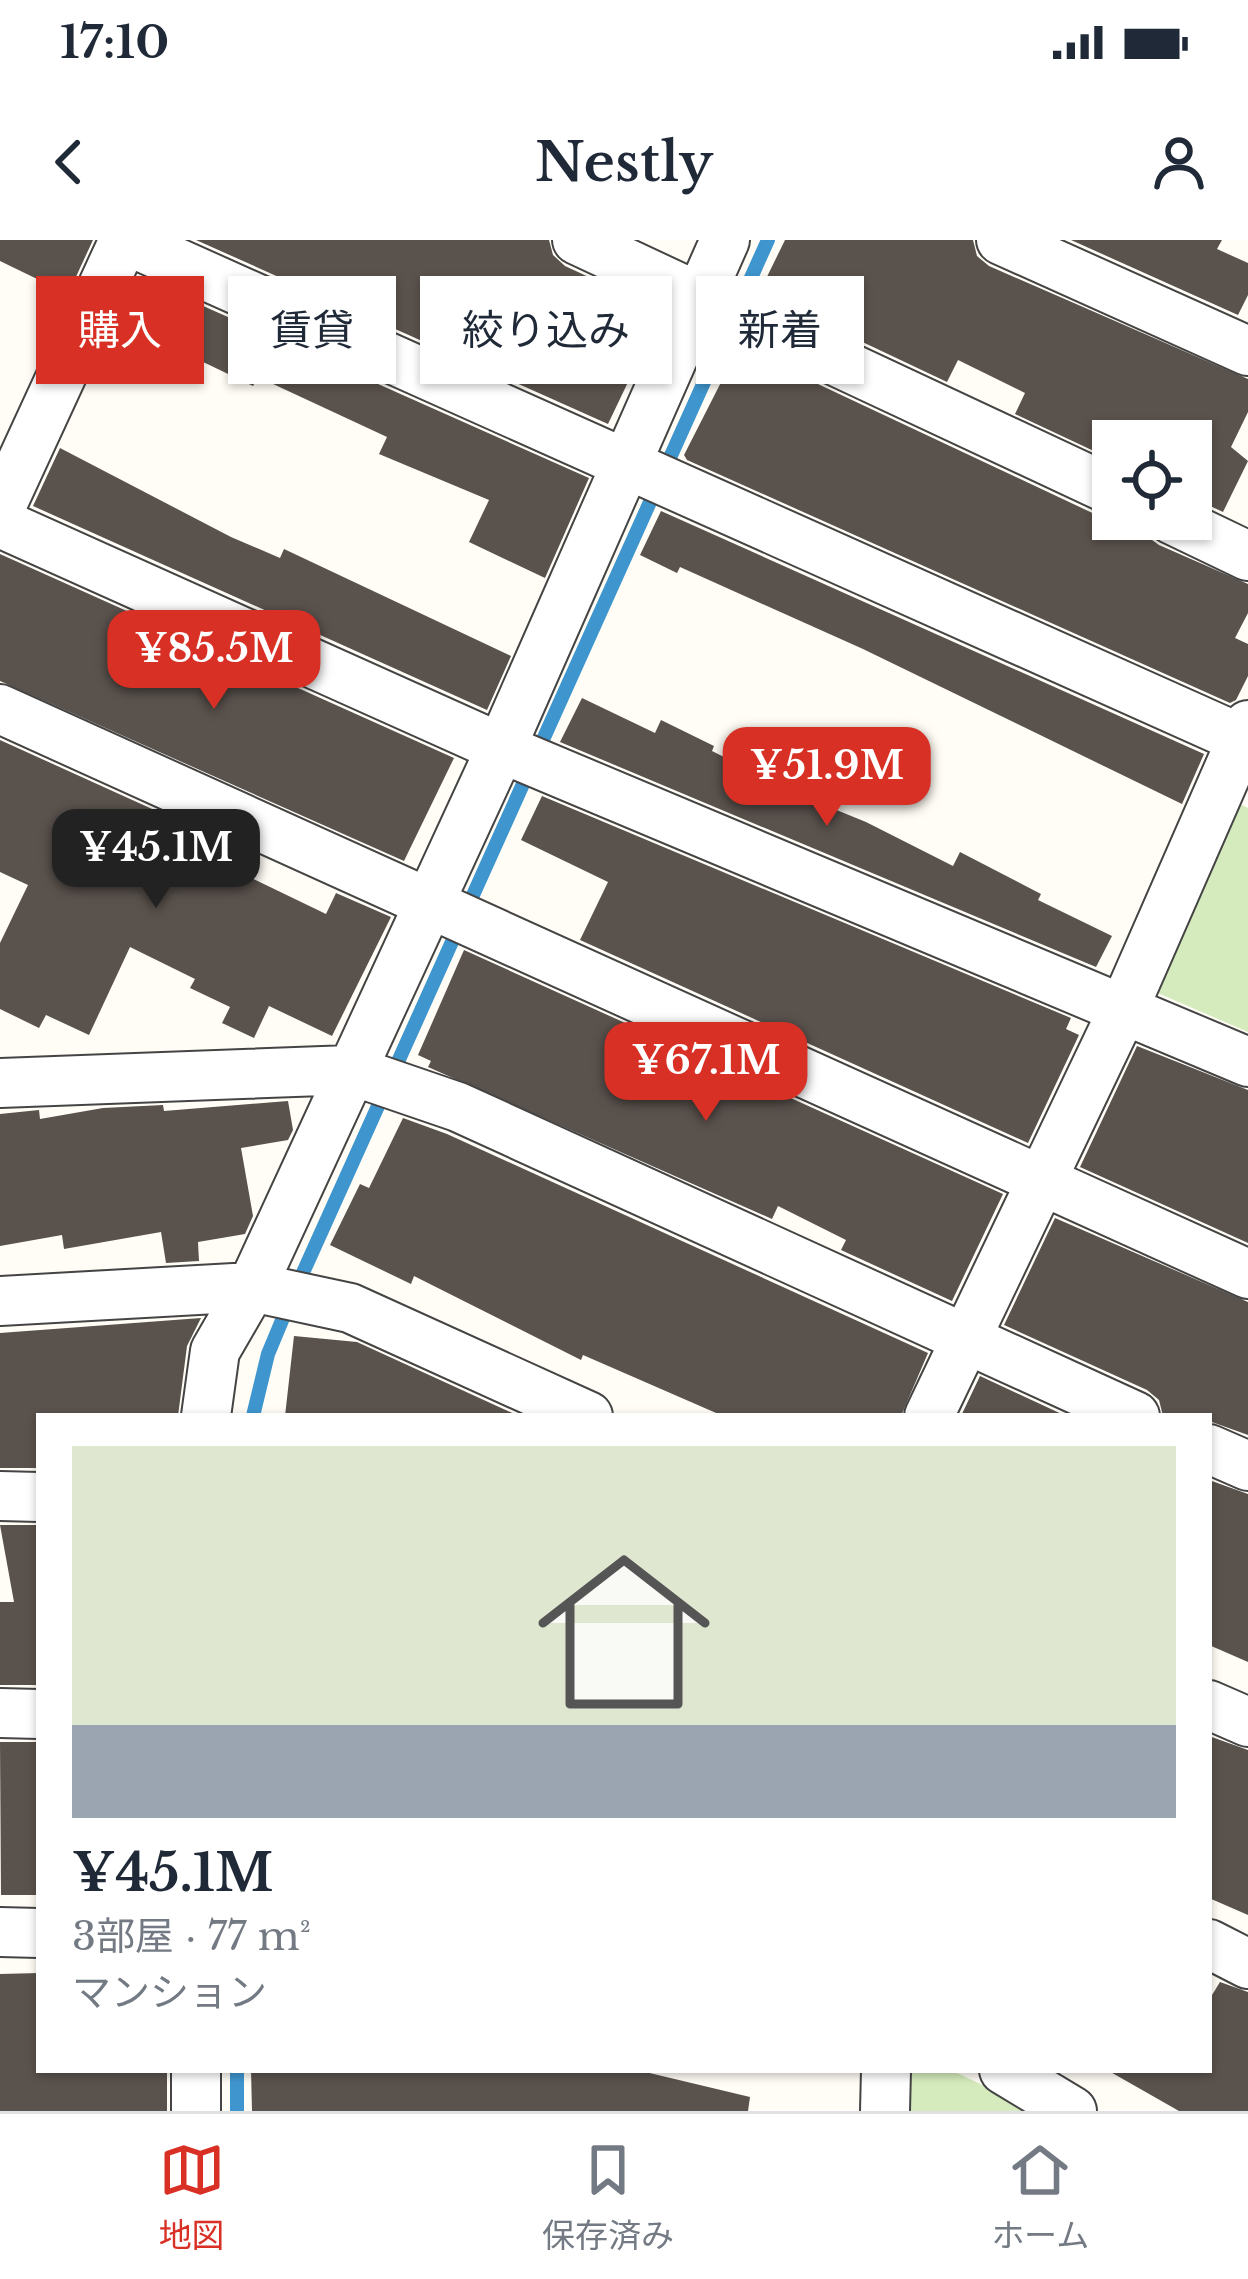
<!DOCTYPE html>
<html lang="ja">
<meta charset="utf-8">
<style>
body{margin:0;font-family:"Libre Baskerville","Noto Sans JP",serif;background:#f6f6f7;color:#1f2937;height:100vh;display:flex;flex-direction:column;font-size:45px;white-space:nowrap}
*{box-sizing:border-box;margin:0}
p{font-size:39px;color:#747a83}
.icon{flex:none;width:66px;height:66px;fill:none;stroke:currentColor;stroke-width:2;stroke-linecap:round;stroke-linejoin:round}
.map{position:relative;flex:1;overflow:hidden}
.drawer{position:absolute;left:36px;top:1173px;width:1176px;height:660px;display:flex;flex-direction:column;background:#fff;border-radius:0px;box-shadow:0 3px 9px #0004}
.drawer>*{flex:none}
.top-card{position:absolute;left:36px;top:36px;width:1176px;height:108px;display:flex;gap:24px}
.controls{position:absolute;left:1092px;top:180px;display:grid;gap:24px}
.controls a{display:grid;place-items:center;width:120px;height:120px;border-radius:0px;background:#fff;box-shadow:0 3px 9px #0004;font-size:60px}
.price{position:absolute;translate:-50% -102px;padding:0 27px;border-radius:24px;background:#d93025;color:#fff;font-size:39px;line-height:78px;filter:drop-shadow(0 3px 6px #0008)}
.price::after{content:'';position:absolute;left:50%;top:72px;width:36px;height:27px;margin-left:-18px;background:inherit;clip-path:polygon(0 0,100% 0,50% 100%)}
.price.active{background:#222;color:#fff}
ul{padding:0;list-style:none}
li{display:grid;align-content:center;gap:24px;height:636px;padding:0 36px}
li span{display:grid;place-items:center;height:372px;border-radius:0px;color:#555}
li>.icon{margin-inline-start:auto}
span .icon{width:216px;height:216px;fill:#fffc;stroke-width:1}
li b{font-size:51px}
.tag{padding:0 42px;border-radius:0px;background:#fff;box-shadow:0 3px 9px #0004;font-size:42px;line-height:108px}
.tag.active{background:#d93025;color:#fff}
.status{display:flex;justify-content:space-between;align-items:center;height:84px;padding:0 60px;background:#fff;direction:ltr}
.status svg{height:33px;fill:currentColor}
header{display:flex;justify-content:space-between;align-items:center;height:156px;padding:0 36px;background:#fff;font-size:54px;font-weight:600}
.tab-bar{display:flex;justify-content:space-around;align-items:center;height:168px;border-top:3px solid #e0e1e3;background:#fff;font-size:33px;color:#747a83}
.tab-bar a{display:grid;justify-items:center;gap:6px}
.tab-bar .active{color:#d93025}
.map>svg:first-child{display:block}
.green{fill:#d5ebbd}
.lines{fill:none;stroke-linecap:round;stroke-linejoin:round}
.stream{stroke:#3f96cf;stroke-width:14}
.building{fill:#5a524d}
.minor-casing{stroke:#444;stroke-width:52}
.minor{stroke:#fff;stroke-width:48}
</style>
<div class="status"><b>17:10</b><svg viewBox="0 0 49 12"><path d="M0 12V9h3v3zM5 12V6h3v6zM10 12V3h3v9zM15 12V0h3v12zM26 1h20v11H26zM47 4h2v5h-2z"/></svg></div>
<header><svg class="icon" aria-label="back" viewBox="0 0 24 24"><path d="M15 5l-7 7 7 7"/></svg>Nestly<svg class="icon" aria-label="person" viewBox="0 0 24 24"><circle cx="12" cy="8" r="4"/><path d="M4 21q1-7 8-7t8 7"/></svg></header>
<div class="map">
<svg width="1248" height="1871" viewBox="0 0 1248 1871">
<rect width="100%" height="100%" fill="#fffdf5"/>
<path class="green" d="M1240,564L1248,568V792L1153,751Z
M906,1830H951L1036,1871H904Z"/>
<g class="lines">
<path class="stream" d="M297,1046L768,0
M253,1176L268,1114L288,1066
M237,1871V1830"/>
</g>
<path class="building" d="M0,0H93L68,54L0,21Z
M196,0H549L553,15L565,26L662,71L608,184Z
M785,0H973L977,16L989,26L1248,139V172L1231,207L1248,221L1223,272L1191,257V201H1113V220L1015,174L1025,153L958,120L947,142L759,53Z
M1071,0H1222L1217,9L1248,23V55L1238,75Z
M138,37L589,238L545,338L469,302L489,260L379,214L387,197L258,137L253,146L118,81Z
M739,107L1101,277L1123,279L1159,305L1248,344V373L1235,398L1248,404V436L1236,460L1230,463L687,220L684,215Z
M60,208L231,297L280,318L284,309L511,416L487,470L33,266Z
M661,271L1204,514L1182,564L863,409L680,327L677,333L640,315Z
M0,314L454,518L404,621L0,441Z
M582,458L655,493L661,480L714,506L712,511L752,531L750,535L866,582L953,626L960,612L1041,654L1038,660L1112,696L1096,727L560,502Z
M0,500L247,612L237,631L326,674L336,653L391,677L332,796L269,766L254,798L222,783L230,767L190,748L195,739L130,707L89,795L46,775L39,788L0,769V703L28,645L0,632Z
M542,556L1071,778L1066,789L1079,795L1028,903L580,700L608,642L521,600Z
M464,710L1003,954L952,1061L841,1010L846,1000L778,966L772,979L428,827L431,821L418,815Z
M1137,806L1248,850V1003L1080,927Z
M288,861L293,890L288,900L241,908L253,976L245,994L198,1002L199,1021L166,1023L161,992L64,1009L62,995L0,1006V874L39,870L40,879L103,868L163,865L164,871Z
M403,878L447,894L928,1113L901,1176H723L583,1115L581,1120L414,1036L411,1044L330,1005L360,944L369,948Z
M1055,978L1248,1062V1195L1209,1181V1176H1163L1159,1160L1147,1150L1004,1085Z
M201,1078L187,1106L178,1176H39V1228H0V1093Z
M294,1096L357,1102L519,1176H285Z
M980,1136L1066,1176H961Z
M1209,1240L1248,1254V1422L1209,1405Z
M0,1285H39V1445H0V1362H14Z
M1209,1496L1248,1510V1675L1209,1658Z
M0,1502H39V1655H1Z
M39,1733V1830H167V1871H0V1734Z
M1220,1742L1248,1752V1871H1179L1107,1830H1209V1760Z
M251,1830H637L750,1857L748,1871H252Z"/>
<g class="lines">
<defs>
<path id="minor" d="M126,0L1241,499
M577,0L1113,251
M1001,0L1248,111
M0,269L124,0
M1171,279L1248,316
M0,283L501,508L1248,822
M0,469L1248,1034
M0,843L350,830L458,867L1135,1176
M0,1061L252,1047L350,1068L588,1176
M206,1176L215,1111L252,1047L501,508L725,0
M929,1176L1124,768L1248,485
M1209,1209L1248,1226
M0,1256L39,1257
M1209,1465L1248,1482
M0,1473L39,1474
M0,1692L39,1693
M1209,1704L1248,1724
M1004,1830L1072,1871
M196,1871V1830
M885,1871L886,1830"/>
</defs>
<use href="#minor" class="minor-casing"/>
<use href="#minor" class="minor"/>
</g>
</svg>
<div class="controls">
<a><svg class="icon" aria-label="locate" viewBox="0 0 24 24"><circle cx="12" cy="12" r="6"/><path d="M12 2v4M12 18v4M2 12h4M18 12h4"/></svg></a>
</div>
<b class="price" style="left:214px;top:472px">¥85.5M</b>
<b class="price" style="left:827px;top:589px">¥51.9M</b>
<b class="price active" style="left:156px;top:671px">¥45.1M</b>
<b class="price" style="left:706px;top:884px">¥67.1M</b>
<div class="top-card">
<a class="tag active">購入</a>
<a class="tag">賃貸</a>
<a class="tag">絞り込み</a>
<a class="tag">新着</a>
</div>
<section class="drawer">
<ul>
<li><span style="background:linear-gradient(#dfe7d0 75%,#9aa5b1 0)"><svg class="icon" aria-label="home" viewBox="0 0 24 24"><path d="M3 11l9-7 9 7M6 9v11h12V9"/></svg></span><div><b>¥45.1M</b><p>3部屋 · 77 m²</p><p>マンション</p></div></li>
</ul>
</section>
</div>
<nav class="tab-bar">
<a class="active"><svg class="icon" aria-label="map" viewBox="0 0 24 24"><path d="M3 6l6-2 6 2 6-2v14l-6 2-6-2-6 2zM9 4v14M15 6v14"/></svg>地図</a>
<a><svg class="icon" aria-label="saved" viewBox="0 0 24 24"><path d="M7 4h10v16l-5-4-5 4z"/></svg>保存済み</a>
<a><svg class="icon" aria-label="home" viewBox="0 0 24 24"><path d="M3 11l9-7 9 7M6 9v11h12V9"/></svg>ホーム</a>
</nav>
